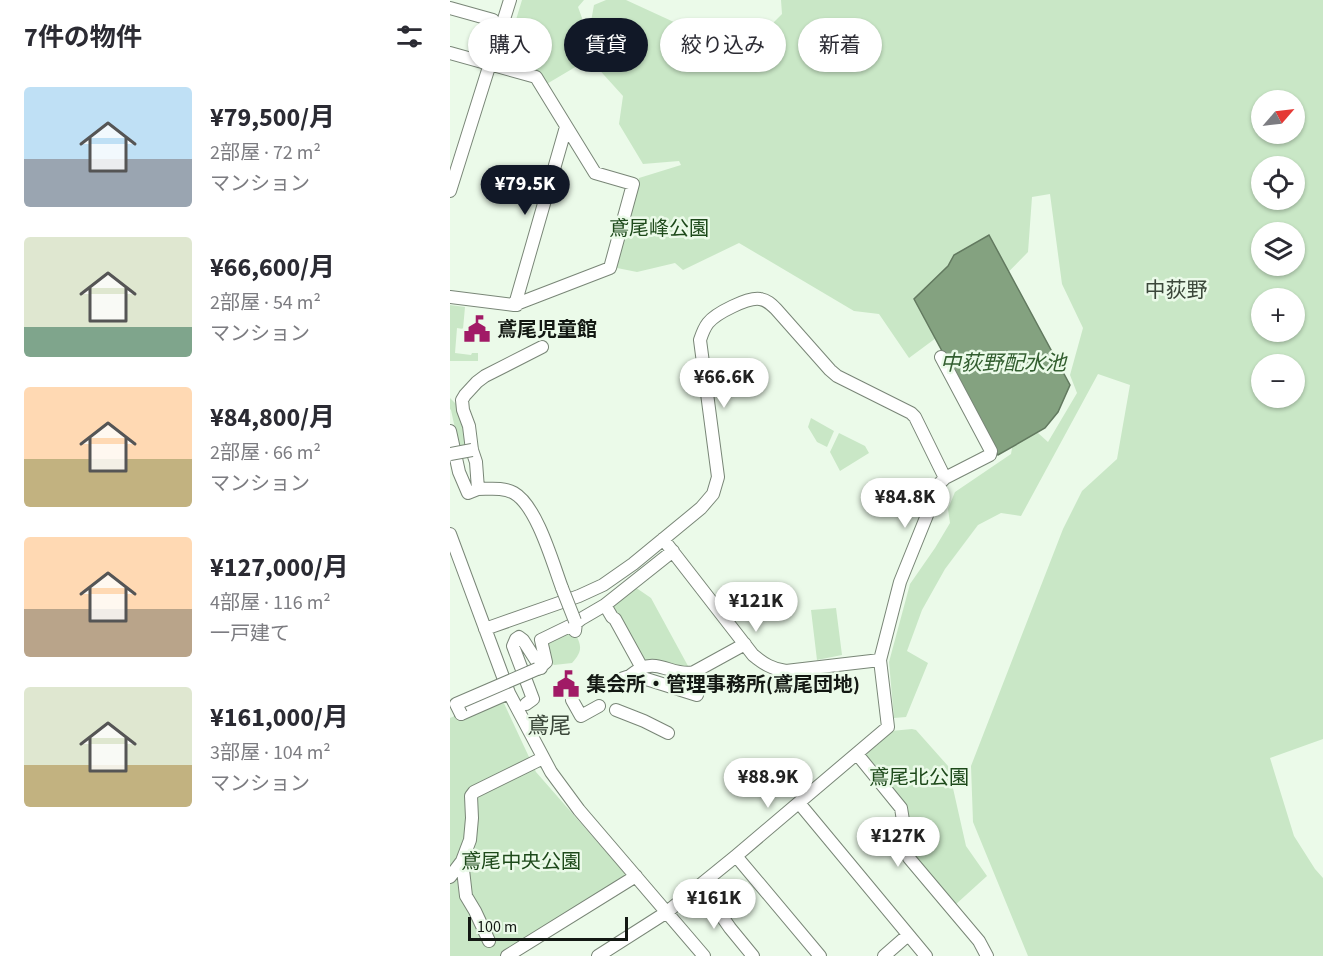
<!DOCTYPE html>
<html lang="ja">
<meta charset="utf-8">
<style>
body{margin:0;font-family:"Source Sans 3","Noto Sans JP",sans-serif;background:#f7f7f7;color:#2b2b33;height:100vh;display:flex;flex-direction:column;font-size:22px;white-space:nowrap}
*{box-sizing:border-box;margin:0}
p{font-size:20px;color:#7c7c81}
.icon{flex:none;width:33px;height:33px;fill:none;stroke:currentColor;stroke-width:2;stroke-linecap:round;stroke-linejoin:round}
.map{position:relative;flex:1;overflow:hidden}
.details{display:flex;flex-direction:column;background:#fff;width:450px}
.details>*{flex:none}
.banner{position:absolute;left:18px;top:18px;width:570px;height:54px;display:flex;gap:12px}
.needle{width:39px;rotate:62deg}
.tools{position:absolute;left:801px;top:90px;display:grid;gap:12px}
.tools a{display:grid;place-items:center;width:54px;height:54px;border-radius:50%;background:#fff;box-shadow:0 2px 4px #0004;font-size:30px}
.scale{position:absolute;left:18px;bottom:15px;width:160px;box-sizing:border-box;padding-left:6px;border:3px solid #131813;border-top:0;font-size:16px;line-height:21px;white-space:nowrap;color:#131813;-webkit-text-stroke:4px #ebfae9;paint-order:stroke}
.price{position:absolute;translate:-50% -51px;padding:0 14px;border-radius:21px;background:#fff;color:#222;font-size:20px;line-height:39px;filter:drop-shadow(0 2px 3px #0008)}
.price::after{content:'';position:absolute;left:50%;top:36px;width:18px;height:14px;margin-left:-9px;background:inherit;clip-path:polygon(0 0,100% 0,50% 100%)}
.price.current{background:#111827;color:#fff}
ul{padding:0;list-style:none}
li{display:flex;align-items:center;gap:18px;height:150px;padding:0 24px}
li span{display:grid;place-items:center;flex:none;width:168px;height:120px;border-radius:6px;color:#555}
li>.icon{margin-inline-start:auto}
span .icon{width:72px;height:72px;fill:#fffc;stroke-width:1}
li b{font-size:26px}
h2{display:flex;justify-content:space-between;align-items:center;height:72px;padding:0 24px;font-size:26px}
.chip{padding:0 21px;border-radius:27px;background:#fff;box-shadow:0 2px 4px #0004;font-size:21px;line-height:54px}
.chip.current{background:#111827;color:#fff}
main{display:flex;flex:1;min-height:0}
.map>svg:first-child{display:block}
.green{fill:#c9e7c6;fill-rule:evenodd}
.water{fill:#84a280;stroke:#62795f;stroke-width:1.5}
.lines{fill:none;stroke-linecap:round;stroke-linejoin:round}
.minor-casing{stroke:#798677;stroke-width:14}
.minor{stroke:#fff;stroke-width:12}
.minor-bridge-casing{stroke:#798677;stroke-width:14;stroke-linecap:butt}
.minor-bridge{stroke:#fff;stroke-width:12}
.labels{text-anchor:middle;stroke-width:5;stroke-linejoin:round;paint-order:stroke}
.park-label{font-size:20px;fill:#1d491a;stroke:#ebfae9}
.poi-label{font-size:20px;font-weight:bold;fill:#131813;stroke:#ebfae9;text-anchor:start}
.neighbourhood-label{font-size:21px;fill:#3c483b;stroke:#ebfae9}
.water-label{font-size:21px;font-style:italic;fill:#325e2f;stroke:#ebfae9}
.quarter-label{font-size:22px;fill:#3c483b;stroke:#ebfae9}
</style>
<main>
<section class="details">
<h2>7件の物件<svg class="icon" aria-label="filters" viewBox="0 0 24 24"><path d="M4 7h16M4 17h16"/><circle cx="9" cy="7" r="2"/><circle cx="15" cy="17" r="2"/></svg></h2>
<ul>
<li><span style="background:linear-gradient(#bfe0f5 60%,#9aa5b1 0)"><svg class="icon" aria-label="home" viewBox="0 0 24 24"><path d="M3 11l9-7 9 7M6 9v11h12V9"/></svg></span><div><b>¥79,500/月</b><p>2部屋 · 72 m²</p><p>マンション</p></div></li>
<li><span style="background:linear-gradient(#dfe7d0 75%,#7fa58c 0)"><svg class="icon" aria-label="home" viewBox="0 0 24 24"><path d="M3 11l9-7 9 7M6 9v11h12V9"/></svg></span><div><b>¥66,600/月</b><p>2部屋 · 54 m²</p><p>マンション</p></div></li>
<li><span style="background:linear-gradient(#ffd9b3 60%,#c2b280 0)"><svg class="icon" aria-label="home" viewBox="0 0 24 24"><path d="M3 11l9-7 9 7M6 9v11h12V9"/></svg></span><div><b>¥84,800/月</b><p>2部屋 · 66 m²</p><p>マンション</p></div></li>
<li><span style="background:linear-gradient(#ffd9b3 60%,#b9a48a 0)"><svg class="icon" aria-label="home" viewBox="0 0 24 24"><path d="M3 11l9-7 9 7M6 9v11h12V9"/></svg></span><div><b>¥127,000/月</b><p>4部屋 · 116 m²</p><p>一戸建て</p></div></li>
<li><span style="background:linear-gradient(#dfe7d0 65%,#c2b280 0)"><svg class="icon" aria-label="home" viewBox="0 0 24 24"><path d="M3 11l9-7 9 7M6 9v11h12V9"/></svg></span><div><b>¥161,000/月</b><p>3部屋 · 104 m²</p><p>マンション</p></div></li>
</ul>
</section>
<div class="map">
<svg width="873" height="956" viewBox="0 0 873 956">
<rect width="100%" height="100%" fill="#ebfae9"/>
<path class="green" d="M72,0H134L128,7L132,18L131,23L114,43L127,66L95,85L60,65L55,56Z
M156,0H176L226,23L241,24L242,39L254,48L272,47L281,36L318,28L332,14L331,0H873V739L820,758L844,836L865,869L873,878V956H578L523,822L521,766L613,529L632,491L667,459L680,385L648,374L571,516L551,513L528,525L495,569L472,610L457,651L478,663L456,717L444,718L439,662L460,584L485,548L500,523L498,509L505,492L561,454L565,431L578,424L598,442L627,393L620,375L633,328L612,284L600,194L582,197L578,252L513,318L459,358L429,314L404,311L289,243L233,270L225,263L187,272L167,268L164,262L189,178L231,165L229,161L193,164L169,124L173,96L135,54L144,5ZM812,100H844V134H812ZM812,166H844V200H812ZM812,232H844V266H812ZM812,298H844V332H812ZM812,364H844V398H812Z
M0,305L15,307L13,329L7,328L5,353L21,355L22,353H28V361H0Z
M0,398L7,405L18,441L15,447H9L1,410L0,409Z
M361,418L384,431L377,447L367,442L358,427Z
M389,433L415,446L419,453L390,471L380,452Z
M182,585L201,598L238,666L234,671L196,665L160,601Z
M386,608L392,655L367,660L361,610Z
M120,623C128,641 137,647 122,663L104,665L94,657L85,636Z
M51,697L86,772L178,877L51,956H0V718Z
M462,729L466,730L498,766L516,846L537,876L505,905L462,853L457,807L415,758L416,753L441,731Z"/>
<path class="water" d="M539,235L620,385L608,412L595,428L548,455L464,299L498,266L504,255Z"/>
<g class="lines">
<defs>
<path id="minor" d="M0,8L43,20
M0,53L86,77L145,173L183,184L160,268L64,305L0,297
M0,191L60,0
M67,305L66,301L116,127
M0,431L9,472L18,493L28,489L26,462L22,450L19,426L13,410L12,400L15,395L27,382L35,376L92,347
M28,489C40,489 53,487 64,493C87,506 103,564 112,588
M0,534L59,693L101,772L129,810L254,956
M213,539L303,655C314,664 322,669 336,671L430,660
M155,605L162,617L165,619L192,668
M35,629L129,596L153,585L183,564L251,508L263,494L268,477L250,340C252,334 254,328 258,323C266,313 298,297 310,299C317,300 321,304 326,309L380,370L387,376L461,413L465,417L495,478
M125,631L126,623L131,619L155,605L223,551
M88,669L96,662L91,640L126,623L125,621
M180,676C183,673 188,670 192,668C209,660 226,677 244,672L295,644
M171,679L180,676L187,679L193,678L247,695
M122,700L131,716L149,706
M76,704L83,699L63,646L66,639L69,637L73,640L91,668
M166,710L194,721L218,733
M11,714L59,693
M407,754L451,808L459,858L529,941L537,956
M349,803L476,956
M286,856L370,956
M12,861L16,896L25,911L39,941
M0,877L12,861L20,840L22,818L21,796L24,792L93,758
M250,885L280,928L303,956
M57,956L186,876
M148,956L217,912L286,856L438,727L430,660L450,582L490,483L495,478L540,455L541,451L491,357
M434,956L458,935"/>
</defs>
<use href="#minor" class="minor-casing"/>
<use href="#minor" class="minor"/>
<defs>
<path id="minor-bridge" d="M0,454L22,450
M112,588L125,621
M11,714L6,704L87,669"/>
</defs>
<use href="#minor-bridge" class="minor-bridge-casing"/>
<use href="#minor-bridge" class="minor-bridge"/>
</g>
<defs>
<symbol id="civic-bare" viewBox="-9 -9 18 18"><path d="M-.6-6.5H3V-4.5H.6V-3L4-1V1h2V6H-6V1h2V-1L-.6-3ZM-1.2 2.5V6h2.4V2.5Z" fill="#a11a66" stroke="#ebfae9" stroke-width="2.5" paint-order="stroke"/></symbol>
</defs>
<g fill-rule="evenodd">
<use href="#civic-bare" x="8" y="310" width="38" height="38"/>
<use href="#civic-bare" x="97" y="665" width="38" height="38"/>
</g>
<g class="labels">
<g class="park-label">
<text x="209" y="235">鳶尾峰公園</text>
<text x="469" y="784">鳶尾北公園</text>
<text x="71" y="868">鳶尾中央公園</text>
</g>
<g class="poi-label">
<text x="47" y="336">鳶尾児童館</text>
<text x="136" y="691">集会所・管理事務所(鳶尾団地)</text>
</g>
<g class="neighbourhood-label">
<text x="726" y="297">中荻野</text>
</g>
<g class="water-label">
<text x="553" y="370">中荻野配水池</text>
</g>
<g class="quarter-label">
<text x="99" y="733">鳶尾</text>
</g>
</g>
</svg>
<div class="tools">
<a><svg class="needle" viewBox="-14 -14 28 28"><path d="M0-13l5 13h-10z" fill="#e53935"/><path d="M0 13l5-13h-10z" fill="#7c7c81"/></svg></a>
<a><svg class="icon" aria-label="locate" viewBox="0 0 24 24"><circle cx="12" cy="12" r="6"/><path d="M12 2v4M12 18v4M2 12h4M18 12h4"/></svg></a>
<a><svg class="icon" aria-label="layers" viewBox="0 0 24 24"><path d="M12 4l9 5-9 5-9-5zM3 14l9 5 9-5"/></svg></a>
<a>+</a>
<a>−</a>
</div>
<div class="scale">100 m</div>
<b class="price current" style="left:75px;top:216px">¥79.5K</b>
<b class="price" style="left:274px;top:409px">¥66.6K</b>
<b class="price" style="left:455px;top:529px">¥84.8K</b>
<b class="price" style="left:306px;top:633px">¥121K</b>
<b class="price" style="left:318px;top:809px">¥88.9K</b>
<b class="price" style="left:448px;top:868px">¥127K</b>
<b class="price" style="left:264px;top:930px">¥161K</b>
<div class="banner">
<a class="chip">購入</a>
<a class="chip current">賃貸</a>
<a class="chip">絞り込み</a>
<a class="chip">新着</a>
</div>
</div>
</main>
